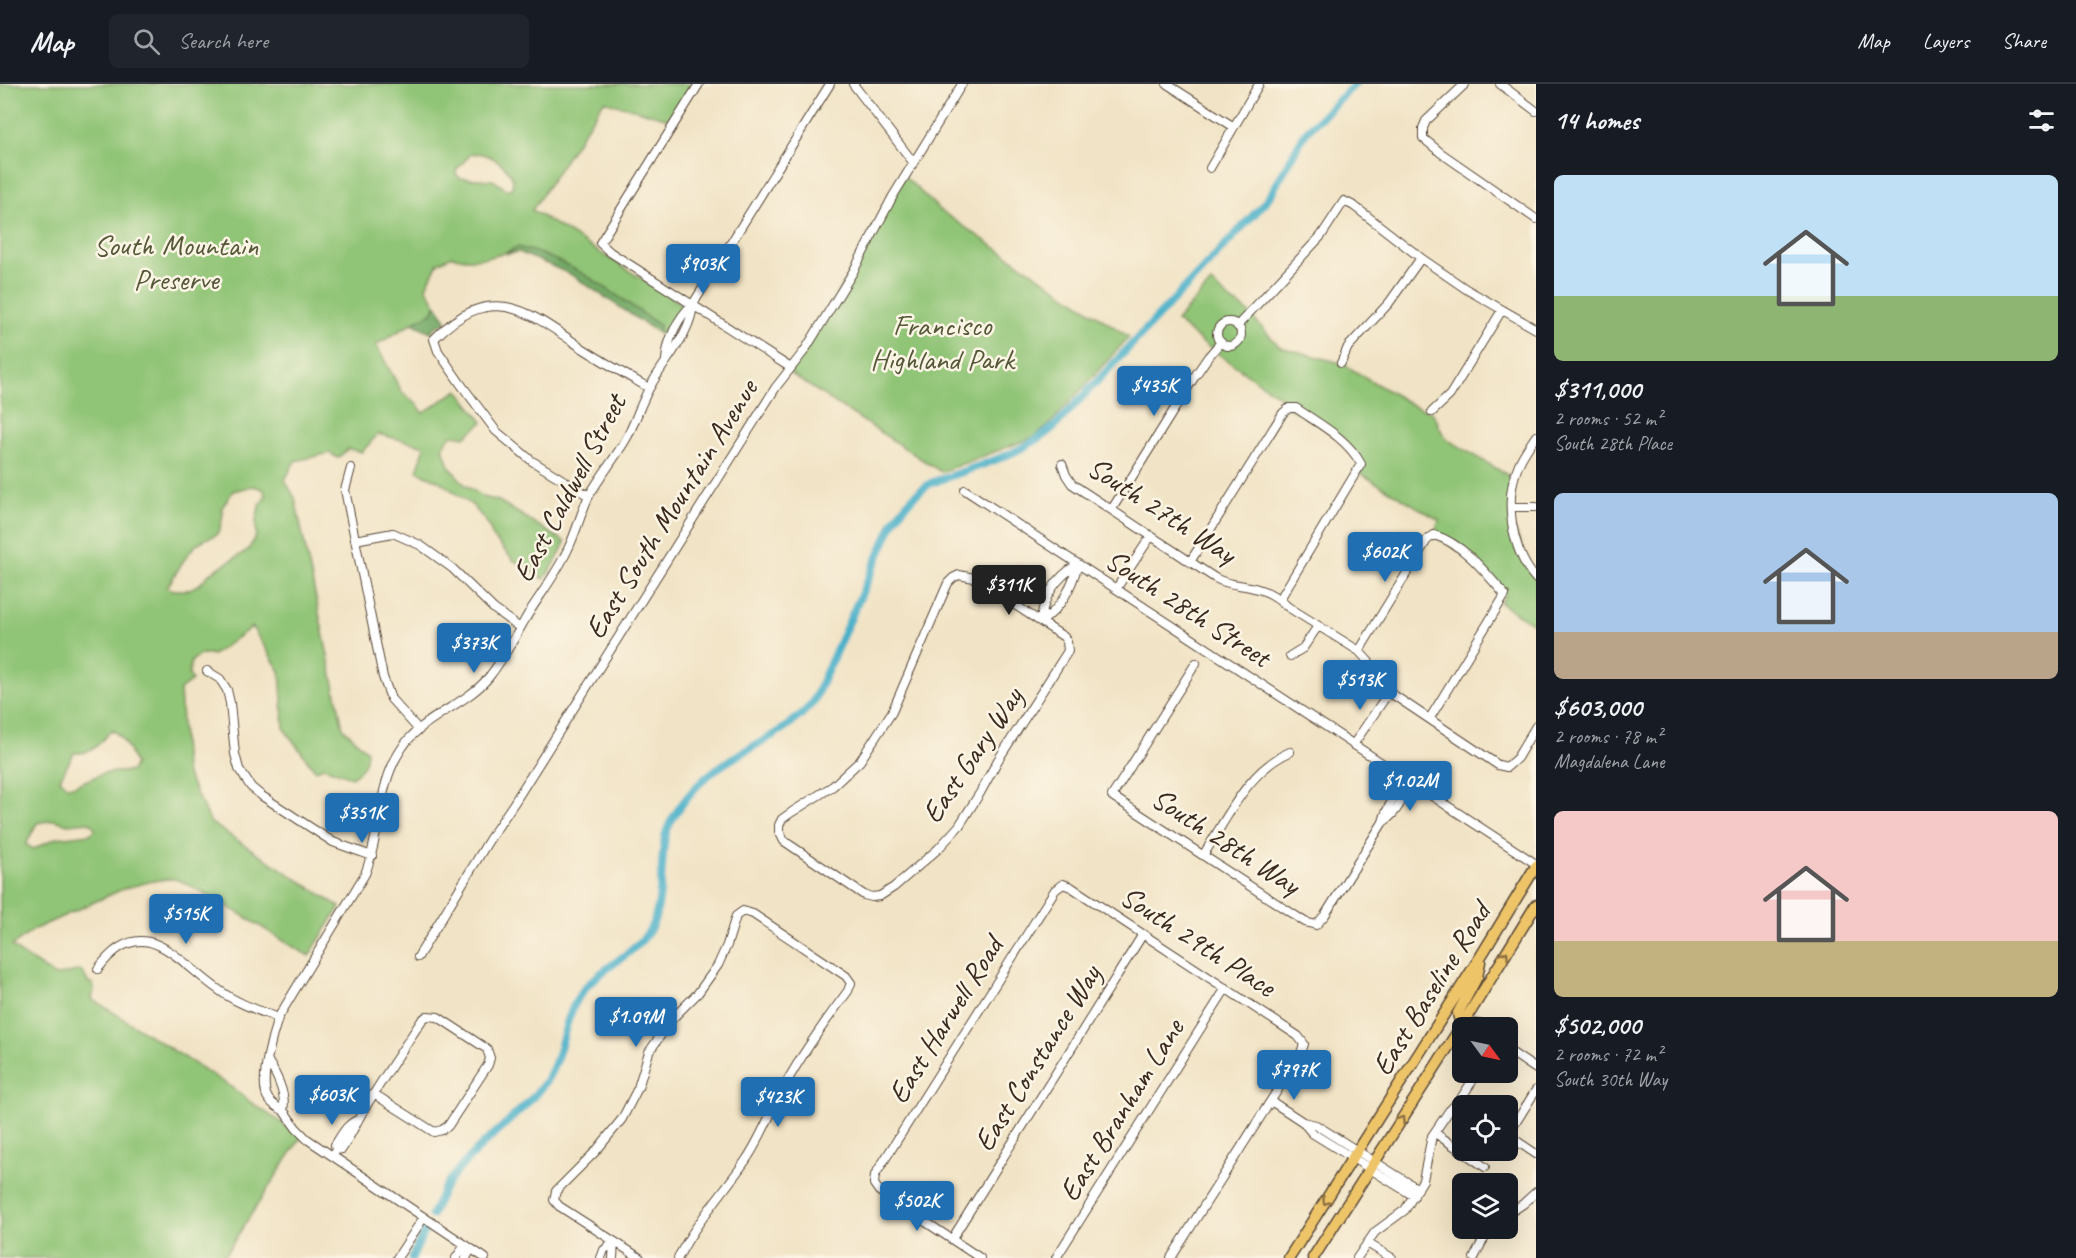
<!DOCTYPE html>
<meta charset="utf-8">
<style>
body{margin:0;font-family:Caveat,sans-serif;background:#20242c;color:#f1f3f6;height:100vh;display:flex;flex-direction:column;font-size:22px;white-space:nowrap}
*{box-sizing:border-box;margin:0}
p{font-size:20px;color:#9ea1a6}
.icon{flex:none;width:33px;height:33px;fill:none;stroke:currentColor;stroke-width:2;stroke-linecap:round;stroke-linejoin:round}
.map{position:relative;flex:1;overflow:hidden}
.drawer{display:flex;flex-direction:column;background:#171b24;width:540px}
.drawer>*{flex:none}
.needle{width:39px;rotate:123deg}
.fabs{position:absolute;left:1452px;top:933px;display:grid;gap:12px}
.fabs a{display:grid;place-items:center;width:66px;height:66px;border-radius:9px;background:#171b24;box-shadow:0 6px 24px #0002;font-size:30px}
.price{position:absolute;translate:-50% -51px;padding:0 14px;border-radius:6px;background:#1f6fb2;color:#fff;font-size:20px;line-height:39px;filter:drop-shadow(0 2px 3px #0008)}
.price::after{content:'';position:absolute;left:50%;top:36px;width:18px;height:14px;margin-left:-9px;background:inherit;clip-path:polygon(0 0,100% 0,50% 100%)}
.price.on{background:#222;color:#fff}
ul{padding:0;list-style:none}
li{display:grid;align-content:center;gap:12px;height:318px;padding:0 18px}
li span{display:grid;place-items:center;height:186px;border-radius:9px;color:#555}
li>.icon{margin-inline-start:auto}
span .icon{width:108px;height:108px;fill:#fffc;stroke-width:1}
li b{font-size:26px}
h2{display:flex;justify-content:space-between;align-items:center;height:72px;padding:0 18px;font-size:26px}
header{display:flex;align-items:center;gap:36px;box-sizing:border-box;height:84px;padding:0 30px;background:#171b24;border-bottom:2px solid #363941}
header strong{font-size:28px}
nav{display:flex;gap:33px;margin-inline-start:auto;font-size:21px}
.search{width:420px;height:54px;background:#20242c;display:flex;align-items:center;gap:15px;box-sizing:border-box;padding:0 21px;border-radius:9px;color:#9ea1a6;font-size:22px}
main{display:flex;flex:1;min-height:0}
.map>svg:first-child{display:block}
.green{fill:#90c476;stroke:#66774a;stroke-width:1.5;fill-rule:evenodd}
.forest{fill:#74aa67;stroke:#586a42;stroke-width:1.5}
.lines{fill:none;stroke-linecap:round;stroke-linejoin:round}
.canal{stroke:#4ab0c9;stroke-width:8}
.minor-casing{stroke:#564637;stroke-width:10}
.major-casing{stroke:#564637;stroke-width:13}
.minor{stroke:#fff;stroke-width:8}
.major{stroke:#eec469;stroke-width:10}
.oneway{stroke:#8c6f40}
.labels{text-anchor:middle;stroke-width:5;stroke-linejoin:round;paint-order:stroke}
.park-label{font-size:30px;fill:#545838;stroke:#fcf5e5}
.street-label{font-size:30px;fill:#3b2a1e;stroke:#fcf5e5}
</style>
<header>
<strong>Map</strong>
<div class="search"><svg class="icon" aria-label="search" viewBox="0 0 24 24"><circle cx="10" cy="10" r="6"/><path d="M15 15l6 6"/></svg>Search here</div>
<nav><a>Map</a><a>Layers</a><a>Share</a></nav>
</header>
<main>
<div class="map">
<svg width="1536" height="1174" viewBox="0 0 1536 1174">
<rect width="100%" height="100%" fill="#fcf5e5"/>
<filter id="ink" filterUnits="userSpaceOnUse"><feTurbulence type="fractalNoise" baseFrequency=".0167" numOctaves="2"/><feDisplacementMap in="SourceGraphic" scale="12" xChannelSelector="R" yChannelSelector="G"/><feConvolveMatrix kernelMatrix="1 2 1 2 8 2 1 2 1" color-interpolation-filters="sRGB"/></filter>
<filter id="wash" filterUnits="userSpaceOnUse"><feTurbulence type="fractalNoise" baseFrequency=".008" numOctaves="4" result="noise"/><feDisplacementMap in="SourceGraphic" scale="24" xChannelSelector="R" yChannelSelector="G"/><feGaussianBlur stdDeviation="1.35" result="paint"/><feColorMatrix in="noise" values="0 0 0 0 0 0 0 0 0 0 0 0 0 0 0 0 0 1.4 0 .05"/><feComposite in="paint" operator="in"/></filter>
<g filter="url(#wash)">
<rect width="100%" height="100%" fill="#f1e3c5"/>
<path class="green" d="M0,0H694L672,36L604,17L532,126L679,218L682,224L663,262L657,260L661,253L658,241C614,210 571,175 517,163C500,173 471,179 452,172L438,179L426,203L436,220L432,229L412,239L376,261L402,308L418,321L423,329L458,306L483,338L465,353L453,351L448,355L443,364L449,382L464,400L483,413L499,417L565,458C558,474 555,481 544,495L513,476L493,453L488,440L473,422L439,397L417,387L425,362L378,350L362,368L348,365L338,374L330,369L295,377L285,396L295,414L343,644L367,667C366,681 363,686 351,693L324,683L315,686L284,645L280,587L252,543L213,571C204,568 197,571 191,578L189,590L192,597L180,606L185,687L211,739L340,823L309,872C273,852 239,827 202,808C194,804 182,796 173,795C159,794 136,801 123,805L35,845L12,862L20,869L55,892L81,886L88,898L93,900L94,905L92,915L230,1002L250,1018L302,1052L223,1174H0ZM471,70C475,70 478,69 482,70C496,73 519,90 511,105H506L493,96L460,94L456,90L457,85ZM253,402L263,405L266,412L259,423L256,437V452L248,466L210,489L200,500L188,506H173L167,503C176,490 184,473 195,462C211,447 220,462 223,428L221,425L233,407ZM112,646C125,654 129,667 135,680L131,687L104,689L73,702H67L60,695L74,669C98,669 97,659 112,646ZM54,736L68,740L89,738L94,742L95,746L90,750L56,754L34,765L26,761L37,739Z
M904,92L941,127L1129,253L1047,343L1034,353L941,388L788,288L805,266Z
M1211,199L1233,218L1244,224L1280,263L1341,279L1414,322L1432,328L1445,354L1514,395L1512,440L1536,495V542L1500,519L1505,511L1479,480L1434,451L1439,436L1358,388L1361,380L1335,349L1289,324L1283,315L1207,262L1176,237Z"/>
<path class="forest" d="M517,163C571,175 614,210 659,241L660,250L570,190L519,168L506,170Z
M436,220L447,238L435,243L431,248L412,239L432,229Z"/>
<g class="lines">
<path class="canal" d="M432,1131C438,1117 444,1102 454,1091C479,1059 515,1036 541,1004C564,975 561,940 579,912C597,885 631,874 649,847C664,822 660,781 665,753C668,737 687,712 699,700C733,666 783,655 813,618L894,437C905,421 914,410 931,399C971,384 1023,371 1055,342L1260,124L1271,110L1305,49L1355,0
M412,1174L426,1143"/>
</g>
</g>
<g filter="url(#ink)">
<g class="lines">
<defs>
<path id="minor" d="M699,0L600,159L610,168L791,284
M853,0L913,78
M1167,0L1234,43
M1465,0L1426,37L1423,44V54L1441,69L1536,135
M1500,0L1536,27
M1210,84L1259,0
M1217 250a12 12 0 1 1 24 0a12 12 0 1 1-24 0Z
M1237,242L1321,152L1344,117L1354,122L1421,174L1466,205L1536,245
M666,276C667,256 678,233 693,220L830,0
M1341,279L1348,263L1389,219L1421,174
M1432,328L1450,311L1502,226
M1536,352C1530,361 1523,370 1519,380C1503,415 1511,466 1536,495
M1062,380L1066,391L1072,400L1215,494C1229,502 1243,500 1258,505C1269,508 1280,515 1288,523L1359,567L1369,578L1380,597L1389,608L1498,681L1507,683L1517,674L1536,642
M351,384L345,406L383,593L391,615L419,646
M965,406L1536,780
M589,412L532,377L496,347L460,299L438,267L434,255C491,197 527,226 582,264C604,278 626,291 649,304
M1511,423H1536
M1112,425L1195,292L1208,273L1221,258
M355,456L393,449L420,461L452,484L494,525L520,544
M1190,478L1283,329L1289,324H1296C1319,340 1347,354 1361,380L1280,515
M959,491L974,494L1064,553L1067,558L1068,567L998,676L980,709L959,742L938,765L894,803L880,812L872,813L864,811L784,757L779,747V741L782,735L792,728L833,702L860,677L892,628L948,499L953,494Z
M1116,505L1151,452
M1041,538C1042,513 1057,493 1078,480
M1041,538C1062,523 1071,505 1078,480
M1359,567L1427,456L1434,451C1464,460 1485,488 1505,511L1430,634
M1290,572L1303,564L1318,542
M1196,579L1112,712L1305,838L1316,841L1325,831L1383,738C1387,721 1397,709 1409,697
M207,587L220,595L227,606L230,619L235,670L239,685L251,703L262,712L333,758L372,772
M1353,661L1389,608
M1383,738C1398,729 1404,713 1409,697
M1204,770C1228,733 1248,686 1290,668
M418,873L489,756L514,719L776,303L805,266L853,188L893,112L962,0
M98,885C143,824 177,877 219,906C236,919 258,926 278,934
M1464,938L1480,940L1485,944
M1508,966L1536,985
M268,977C276,990 287,1011 283,1026
M1271,1017L1303,1038L1312,1049L1414,1112
M283,1026C276,1023 268,1017 266,1010C261,992 272,952 278,934L365,790C382,748 376,702 402,664C423,632 465,622 489,593C505,573 517,549 530,527C543,507 558,487 568,465C577,447 581,427 590,410C601,392 614,375 625,357C635,340 640,320 650,303C664,276 691,251 693,220
M283,1026L296,1044L307,1055L485,1174
M1303,1038L1316,1041L1418,1105
M1435,1049L1485,1083
M1508,1051L1536,1006
M1508,1051L1536,1070
M336,1066L342,1065C352,1050 356,1038 365,1024C383,994 403,965 422,936L427,932L438,933L487,965L490,974L488,981L448,1042L442,1046L434,1048L374,1010
M334,1070L336,1066L335,1061C341,1052 347,1039 358,1036
M1508,1130L1523,1120L1536,1108
M952,1155L1143,850
M1367,1159L1392,1174
M397,1174L424,1133
M456,1174L465,1161
M466,1174L471,1165
M601,1174L604,1166L614,1158
M613,1174L614,1158
M640,1174L559,1122L554,1116L556,1107L596,1067L622,1035L638,1004L649,968L672,935L698,909L718,881L727,861L736,832L743,827L753,830L846,892L851,899L848,907C827,935 806,964 789,994C773,1021 763,1051 746,1076C723,1109 696,1138 678,1174
M980,1174L879,1107L874,1100L875,1091L1055,806L1063,800L1071,803L1298,952L1304,960L1301,969L1171,1174
M1056,1174L1226,904
M1357,1174L1375,1148L1405,1126L1423,1096L1432,1052L1449,1027L1460,1016L1478,988
M1474,1174L1482,1158L1492,1144"/>
<path id="major" d="M1464,938L1459,934L1458,929L1477,893L1480,878
M1289,1174L1481,872L1536,782
M1313,1174L1464,938L1536,821"/>
</defs>
<use href="#minor" class="minor-casing"/>
<use href="#major" class="major-casing"/>
<use href="#minor" class="minor"/>
<use href="#major" class="major"/>
</g>
<defs><path id="oneway-chevron" d="M-2-3.5L2.5 0L-2 3.5" fill="none" stroke-width="1.6" stroke-linecap="round" stroke-linejoin="round" transform="scale(1.5)"/></defs>
<g class="oneway">
<use href="#oneway-chevron" transform="translate(1505 871) rotate(-58)"/>
<use href="#oneway-chevron" transform="translate(1401 1036) rotate(-57)"/>
<use href="#oneway-chevron" transform="translate(1326 1117) rotate(123)"/>
</g>
</g>
<g class="labels">
<g class="park-label">
<text x="176" y="171">South Mountain<tspan x="176" dy="34">Preserve</tspan></text>
<text x="942" y="251">Francisco<tspan x="942" dy="34">Highland Park</tspan></text>
</g>
<g class="street-label">
<text transform="translate(569 404) rotate(-62)" y="10">East Caldwell Street</text>
<text transform="translate(671 425) rotate(-58)" y="10">East South Mountain Avenue</text>
<text transform="translate(1162 426) rotate(33)" y="10">South 27th Way</text>
<text transform="translate(1188 524) rotate(33)" y="10">South 28th Street</text>
<text transform="translate(972 671) rotate(-56)" y="10">East Gary Way</text>
<text transform="translate(1226 757) rotate(33)" y="10">South 28th Way</text>
<text transform="translate(1198 857) rotate(33)" y="10">South 29th Place</text>
<text transform="translate(1431 905) rotate(-58)" y="10">East Baseline Road</text>
<text transform="translate(945 936) rotate(-58)" y="10">East Harwell Road</text>
<text transform="translate(1037 974) rotate(-58)" y="10">East Constance Way</text>
<text transform="translate(1121 1026) rotate(-58)" y="10">East Branham Lane</text>
</g>
</g>
</svg>
<div class="fabs">
<a><svg class="needle" viewBox="-14 -14 28 28"><path d="M0-13l5 13h-10z" fill="#e53935"/><path d="M0 13l5-13h-10z" fill="#9ea1a6"/></svg></a>
<a><svg class="icon" aria-label="locate" viewBox="0 0 24 24"><circle cx="12" cy="12" r="6"/><path d="M12 2v4M12 18v4M2 12h4M18 12h4"/></svg></a>
<a><svg class="icon" aria-label="layers" viewBox="0 0 24 24"><path d="M12 4l9 5-9 5-9-5zM3 14l9 5 9-5"/></svg></a>
</div>
<b class="price" style="left:703px;top:211px">$903K</b>
<b class="price" style="left:1154px;top:333px">$435K</b>
<b class="price" style="left:1385px;top:499px">$602K</b>
<b class="price on" style="left:1009px;top:532px">$311K</b>
<b class="price" style="left:474px;top:590px">$373K</b>
<b class="price" style="left:1360px;top:627px">$513K</b>
<b class="price" style="left:1410px;top:728px">$1.02M</b>
<b class="price" style="left:362px;top:760px">$351K</b>
<b class="price" style="left:186px;top:861px">$515K</b>
<b class="price" style="left:636px;top:964px">$1.09M</b>
<b class="price" style="left:1294px;top:1017px">$797K</b>
<b class="price" style="left:332px;top:1042px">$603K</b>
<b class="price" style="left:778px;top:1044px">$423K</b>
<b class="price" style="left:917px;top:1148px">$502K</b>
</div>
<section class="drawer">
<h2>14 homes<svg class="icon" aria-label="filters" viewBox="0 0 24 24"><path d="M4 7h16M4 17h16"/><circle cx="9" cy="7" r="2"/><circle cx="15" cy="17" r="2"/></svg></h2>
<ul>
<li><span style="background:linear-gradient(#bfe0f5 65%,#8fb573 0)"><svg class="icon" aria-label="home" viewBox="0 0 24 24"><path d="M3 11l9-7 9 7M6 9v11h12V9"/></svg></span><div><b>$311,000</b><p>2 rooms · 52 m²</p><p>South 28th Place</p></div></li>
<li><span style="background:linear-gradient(#a9c7e8 75%,#b9a48a 0)"><svg class="icon" aria-label="home" viewBox="0 0 24 24"><path d="M3 11l9-7 9 7M6 9v11h12V9"/></svg></span><div><b>$603,000</b><p>2 rooms · 78 m²</p><p>Magdalena Lane</p></div></li>
<li><span style="background:linear-gradient(#f6c9c9 70%,#c2b280 0)"><svg class="icon" aria-label="home" viewBox="0 0 24 24"><path d="M3 11l9-7 9 7M6 9v11h12V9"/></svg></span><div><b>$502,000</b><p>2 rooms · 72 m²</p><p>South 30th Way</p></div></li>
</ul>
</section>
</main>
